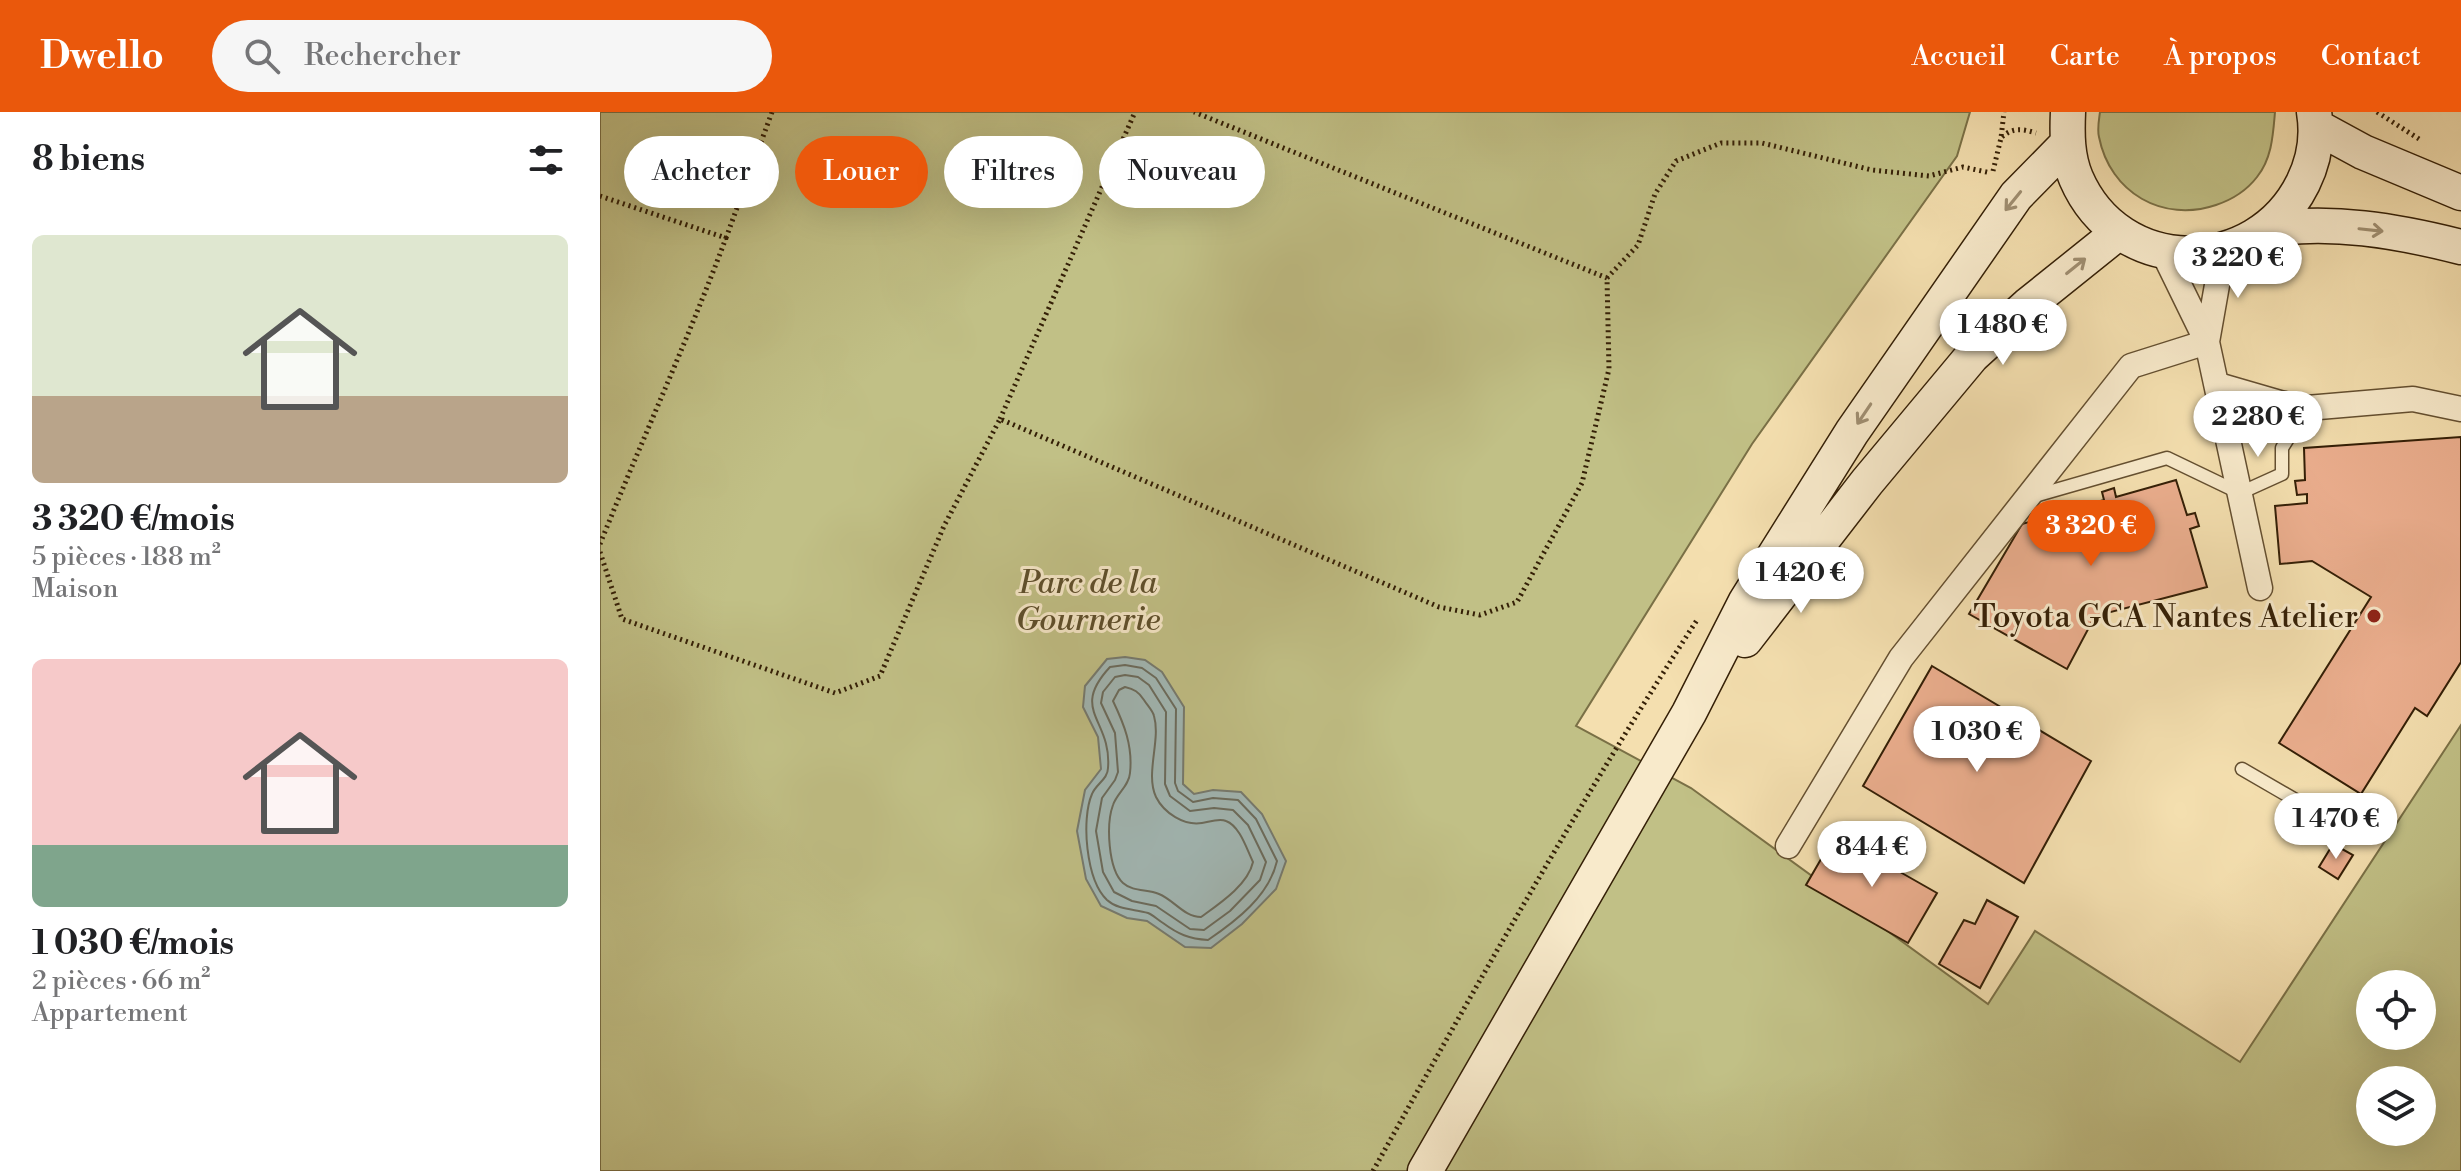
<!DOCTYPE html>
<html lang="fr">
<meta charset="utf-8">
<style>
body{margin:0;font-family:"Libre Bodoni",serif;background:#f6f6f6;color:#202124;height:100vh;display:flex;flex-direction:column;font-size:30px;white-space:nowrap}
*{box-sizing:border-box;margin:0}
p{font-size:26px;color:#757577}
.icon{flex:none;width:44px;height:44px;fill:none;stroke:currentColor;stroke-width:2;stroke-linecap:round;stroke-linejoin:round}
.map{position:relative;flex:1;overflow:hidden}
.details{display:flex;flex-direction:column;background:#fff;width:600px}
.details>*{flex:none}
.hud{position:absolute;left:24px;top:24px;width:760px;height:72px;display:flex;gap:16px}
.fabs{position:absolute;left:1756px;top:858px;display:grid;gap:16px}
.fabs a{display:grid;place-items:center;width:80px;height:80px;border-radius:50%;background:#fff;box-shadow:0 8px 32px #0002;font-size:40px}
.price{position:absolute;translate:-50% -68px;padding:0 18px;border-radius:28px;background:#fff;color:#222;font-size:26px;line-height:52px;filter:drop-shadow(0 2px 4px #0008)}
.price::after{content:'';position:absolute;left:50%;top:48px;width:24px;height:18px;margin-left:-12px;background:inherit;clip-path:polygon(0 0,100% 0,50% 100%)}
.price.selected{background:#ea580c;color:#fff}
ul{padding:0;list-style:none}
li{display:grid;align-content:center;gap:16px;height:424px;padding:0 32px}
li span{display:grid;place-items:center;height:248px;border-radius:12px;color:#555}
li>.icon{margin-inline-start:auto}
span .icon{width:144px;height:144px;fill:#fffc;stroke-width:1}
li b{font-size:34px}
h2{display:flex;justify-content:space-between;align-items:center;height:96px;padding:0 32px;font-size:34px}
.tag{padding:0 28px;border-radius:36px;background:#fff;box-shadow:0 8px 32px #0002;font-size:28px;line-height:72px}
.tag.selected{background:#ea580c;color:#fff}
header{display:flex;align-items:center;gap:48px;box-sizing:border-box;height:112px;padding:0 40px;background:#ea580c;color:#fff}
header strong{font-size:38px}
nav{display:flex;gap:44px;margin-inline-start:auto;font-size:28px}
.search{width:560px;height:72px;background:#f6f6f6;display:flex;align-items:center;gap:20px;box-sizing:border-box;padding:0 28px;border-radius:44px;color:#757577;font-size:30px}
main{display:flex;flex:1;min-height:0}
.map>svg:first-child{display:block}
.green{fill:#c1c086;stroke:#7a7046;stroke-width:2;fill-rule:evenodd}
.water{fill:#a2b9b7;stroke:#767b70;stroke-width:2}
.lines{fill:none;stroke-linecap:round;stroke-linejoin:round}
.shore{stroke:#6b6c5e;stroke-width:2}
.building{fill:#ebae8e;stroke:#341f06;stroke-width:2}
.service-casing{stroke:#644f30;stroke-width:15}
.minor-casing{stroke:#644f30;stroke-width:27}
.secondary-casing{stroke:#341f06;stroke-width:37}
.path{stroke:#341f06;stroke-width:5;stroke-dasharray:2 4;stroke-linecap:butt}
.service{stroke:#f8eacb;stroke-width:12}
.minor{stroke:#f8eacb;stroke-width:24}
.secondary{stroke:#f8eacb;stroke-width:34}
.oneway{stroke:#a08f72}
.poi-dot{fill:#8f2418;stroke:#f8eacb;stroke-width:3}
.labels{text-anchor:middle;stroke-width:6;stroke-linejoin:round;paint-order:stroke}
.park-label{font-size:32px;font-style:italic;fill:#5e4f2c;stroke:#f8eacb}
.poi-label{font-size:32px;fill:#341f06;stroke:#f8eacb;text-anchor:end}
</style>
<header>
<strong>Dwello</strong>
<div class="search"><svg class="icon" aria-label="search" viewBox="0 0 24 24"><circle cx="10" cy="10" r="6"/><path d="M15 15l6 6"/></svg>Rechercher</div>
<nav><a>Accueil</a><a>Carte</a><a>À propos</a><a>Contact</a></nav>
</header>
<main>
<section class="details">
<h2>8 biens<svg class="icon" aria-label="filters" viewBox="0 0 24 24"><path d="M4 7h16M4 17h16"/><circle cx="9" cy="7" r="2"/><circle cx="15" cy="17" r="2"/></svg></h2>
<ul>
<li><span style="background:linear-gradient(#dfe7d0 65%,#b9a48a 0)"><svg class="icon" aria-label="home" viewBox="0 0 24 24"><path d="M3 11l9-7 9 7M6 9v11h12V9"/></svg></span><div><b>3 320 €/mois</b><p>5 pièces · 188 m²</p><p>Maison</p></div></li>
<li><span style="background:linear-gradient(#f6c9c9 75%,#7fa58c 0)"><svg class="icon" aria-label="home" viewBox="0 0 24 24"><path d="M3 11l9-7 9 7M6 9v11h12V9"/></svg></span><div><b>1 030 €/mois</b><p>2 pièces · 66 m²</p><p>Appartement</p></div></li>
</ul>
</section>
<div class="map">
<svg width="1861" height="1059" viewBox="0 0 1861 1059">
<rect width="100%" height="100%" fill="#f4dfaf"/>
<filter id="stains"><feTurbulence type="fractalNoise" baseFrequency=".0025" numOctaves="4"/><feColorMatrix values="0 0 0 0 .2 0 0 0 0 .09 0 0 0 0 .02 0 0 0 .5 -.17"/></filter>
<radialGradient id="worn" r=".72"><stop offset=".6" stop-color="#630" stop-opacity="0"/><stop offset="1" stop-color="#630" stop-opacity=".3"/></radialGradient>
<path class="green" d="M0,0H1370L1357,44L1152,332L976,614L1091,676L1388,892L1435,819L1640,950L1861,613V1059H0ZM1770,872H1822V924H1770ZM1770,968H1822V1020H1770Z
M1500,0H1675C1673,23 1672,46 1657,65C1647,78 1631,88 1616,93C1563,111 1510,81 1499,25C1497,17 1499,8 1500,0Z"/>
<path class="water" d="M525,545L545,548L562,560L584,595L583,672L594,682L613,678L641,680L662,702L686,749L676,777L642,812L611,836L585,835L547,809L527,806L501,794L486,767L477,719L485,678L501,657L498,625L483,595L485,574L507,547Z"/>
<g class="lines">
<path class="shore" d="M525,553L542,556L556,566L576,597L575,671L578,679L593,690L613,686L638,688L656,707L677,749C669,784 636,809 608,828C589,827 578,822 563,811C558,808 553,803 548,801C534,797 518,798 507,788C486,768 481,707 492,682C496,672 508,667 508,656C512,607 469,599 510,555Z
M525,563L538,565L549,573L566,600L565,672L570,684L590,699L614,696L633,698L648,713L666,750L660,768L630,799L604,818L590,817L556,794L532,789L514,780L503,760L496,719L502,686L515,668L518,660L515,621L501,591L503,580L515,565Z
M525,575C534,577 539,580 544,588C547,593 553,599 554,604C561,628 545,662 556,685C564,701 584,714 602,711C609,710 619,706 626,709C640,714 647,738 653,750C648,773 619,792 601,805C584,805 574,788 559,782C547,777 533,780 523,771C508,757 506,712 513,693C517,681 529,674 530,661C533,634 524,612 513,589L519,578Z"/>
</g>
<path class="building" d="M1861,325V550L1827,604L1815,596L1761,682L1679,631L1771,485L1712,449L1680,452L1675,394L1707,391V382L1697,383L1695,369L1705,368L1704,336Z
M1576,368L1587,403L1595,401L1599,414L1590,417L1607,475L1495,504L1467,557L1369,502L1422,412L1504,388L1502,380L1514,376L1516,385Z
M1332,554L1491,649L1424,771L1263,674Z
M1235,723L1337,781L1308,831L1206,773Z
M1733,732L1753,743L1738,767L1719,755Z
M1387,788L1418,805L1380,876L1339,852L1364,808L1375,812Z"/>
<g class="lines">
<defs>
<path id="service" d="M1431,385L1567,346L1640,381L1682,362V336L1707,296
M1642,657L1754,722"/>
<path id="minor" d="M1563,140L1607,230L1660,476
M1607,230L1623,139
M1618,273L1680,291L1707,296L1813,287L1861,297
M1188,734L1301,546L1531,254L1607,230"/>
<path id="secondary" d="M1468,0C1467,22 1467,45 1476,66C1519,166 1656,166 1703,71C1714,49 1718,24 1714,0
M1717,15L1763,40L1861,81
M1665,118C1730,107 1798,119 1861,135
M1145,528L1267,370L1372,244L1428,193L1519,120
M825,1059L1089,601L1146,489L1252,320L1416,84L1467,32"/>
</defs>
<use href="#service" class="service-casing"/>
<use href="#minor" class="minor-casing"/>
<use href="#secondary" class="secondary-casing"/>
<path class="path" d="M1777,0L1819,27
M1402,25C1413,15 1423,17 1436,21
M1393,59L1401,26L1404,0
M0,84L126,126C87,230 41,330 0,432
M126,126L172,0
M1007,166L1038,133L1055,82L1076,49L1121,31H1162L1272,58L1329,64L1363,55L1391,61
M400,307L535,0
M0,440L22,507L235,581L280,564L344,414L400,307L839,495L880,503L917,490L982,371L1009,257L1007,166L594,0
M773,1059C877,872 981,687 1097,508"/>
<use href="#service" class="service"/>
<use href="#minor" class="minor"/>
<use href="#secondary" class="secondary"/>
</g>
<defs><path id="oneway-shaft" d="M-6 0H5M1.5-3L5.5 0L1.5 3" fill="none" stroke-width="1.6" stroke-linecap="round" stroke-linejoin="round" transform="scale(2)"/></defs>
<g class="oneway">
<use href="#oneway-shaft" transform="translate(1413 89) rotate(129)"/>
<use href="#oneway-shaft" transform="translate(1771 118) rotate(6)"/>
<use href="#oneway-shaft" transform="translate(1476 154) rotate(-39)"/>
<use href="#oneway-shaft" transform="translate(1264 302) rotate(124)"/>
</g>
<circle class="poi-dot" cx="1774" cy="504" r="8"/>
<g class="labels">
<g class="park-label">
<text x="488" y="481">Parc de la<tspan x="488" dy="37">Gournerie</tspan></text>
</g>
<g class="poi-label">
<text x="1758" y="515">Toyota GCA Nantes Atelier</text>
</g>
</g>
<rect width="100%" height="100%" filter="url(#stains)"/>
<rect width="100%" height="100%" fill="url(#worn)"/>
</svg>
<div class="fabs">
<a><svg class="icon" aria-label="locate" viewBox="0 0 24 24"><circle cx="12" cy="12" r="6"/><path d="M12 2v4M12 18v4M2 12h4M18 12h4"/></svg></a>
<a><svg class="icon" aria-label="layers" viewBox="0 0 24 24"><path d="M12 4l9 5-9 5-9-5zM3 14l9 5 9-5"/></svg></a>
</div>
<b class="price" style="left:1638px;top:188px">3 220 €</b>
<b class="price" style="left:1403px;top:255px">1 480 €</b>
<b class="price" style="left:1658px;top:347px">2 280 €</b>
<b class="price selected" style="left:1491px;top:456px">3 320 €</b>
<b class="price" style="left:1201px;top:503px">1 420 €</b>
<b class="price" style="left:1377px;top:662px">1 030 €</b>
<b class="price" style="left:1736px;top:749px">1 470 €</b>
<b class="price" style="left:1272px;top:777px">844 €</b>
<div class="hud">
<a class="tag">Acheter</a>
<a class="tag selected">Louer</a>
<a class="tag">Filtres</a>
<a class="tag">Nouveau</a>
</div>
</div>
</main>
